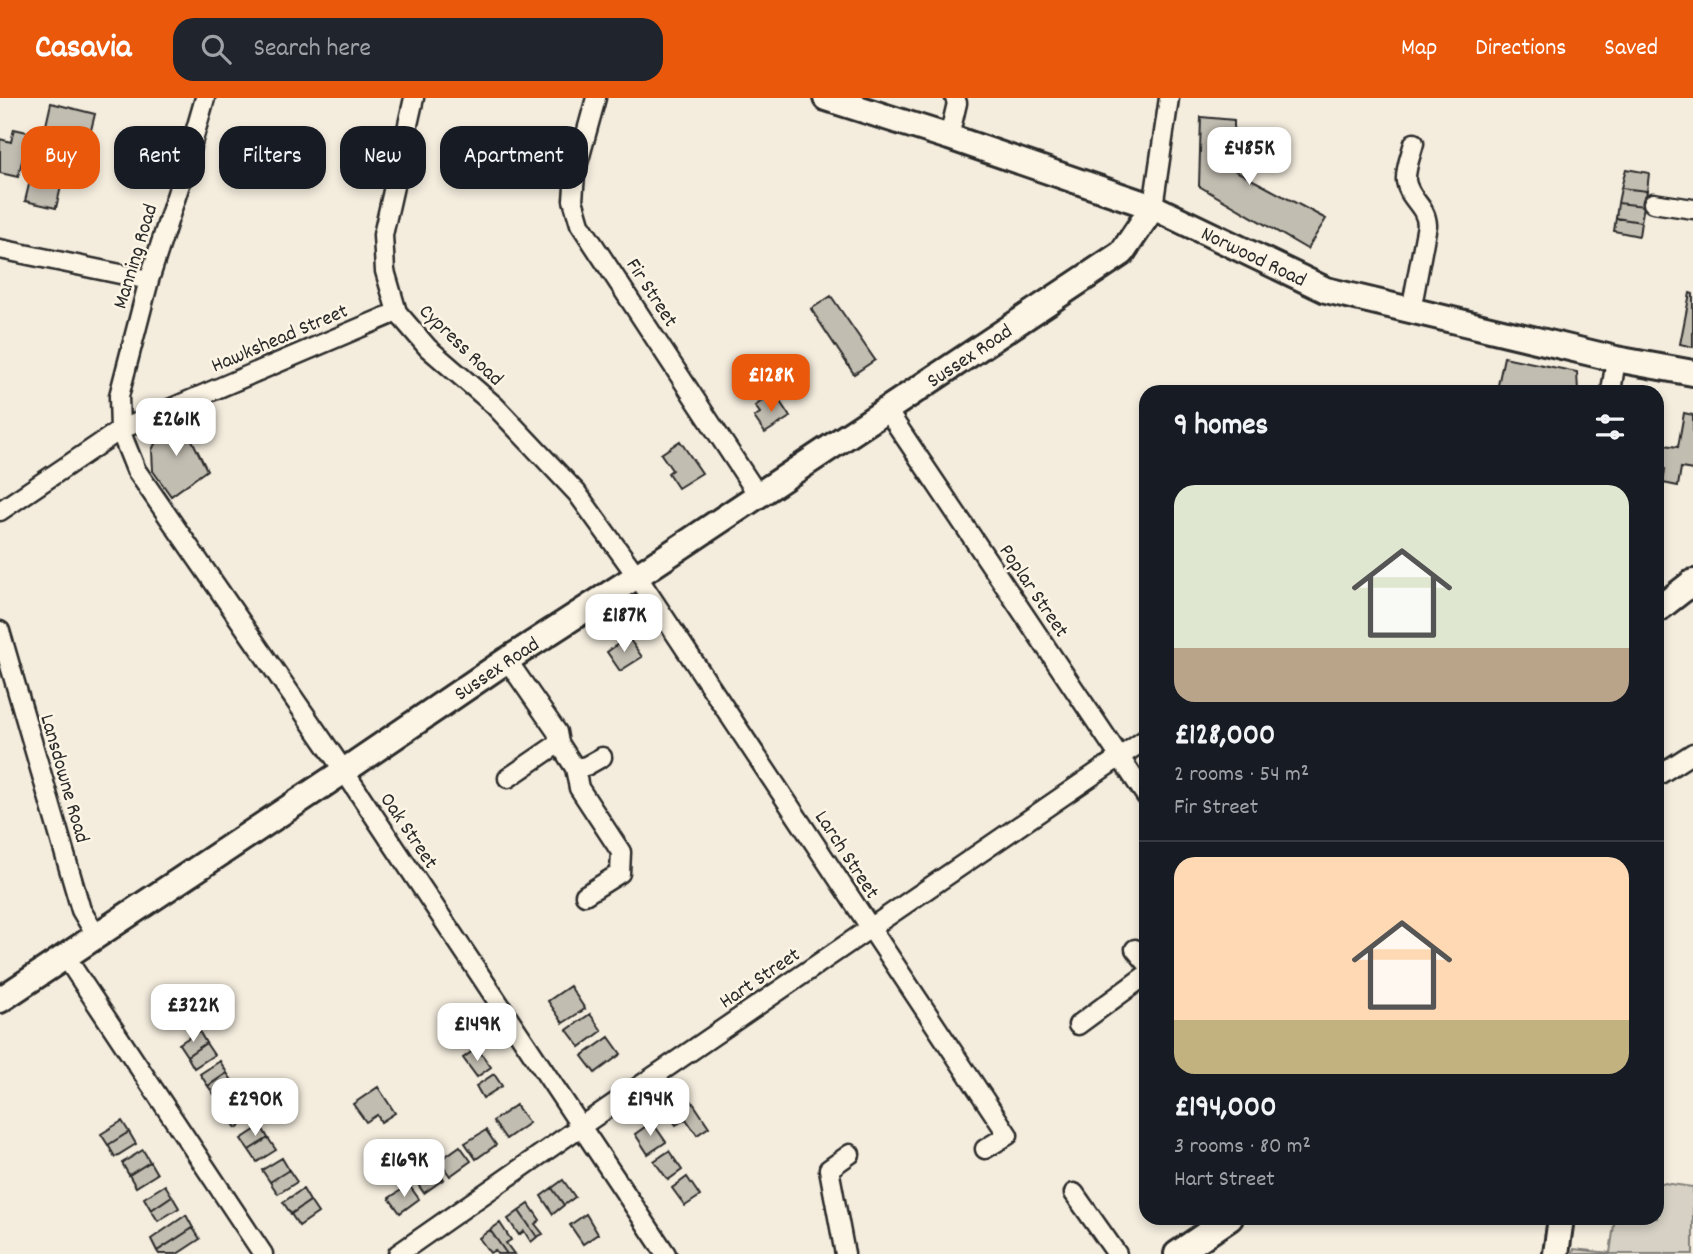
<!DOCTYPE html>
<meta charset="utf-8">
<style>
body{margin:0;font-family:Dekko,sans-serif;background:#20242c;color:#f1f3f6;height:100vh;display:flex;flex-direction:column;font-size:26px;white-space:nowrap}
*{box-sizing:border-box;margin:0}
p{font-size:23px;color:#9ea1a6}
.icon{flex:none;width:38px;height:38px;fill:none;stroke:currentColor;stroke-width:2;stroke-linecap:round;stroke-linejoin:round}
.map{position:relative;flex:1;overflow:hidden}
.drawer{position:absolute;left:1139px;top:287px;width:525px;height:840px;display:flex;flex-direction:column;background:#171b24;border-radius:21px;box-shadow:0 4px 10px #0003}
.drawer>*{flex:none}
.hud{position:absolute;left:21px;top:28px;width:665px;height:63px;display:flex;gap:14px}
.price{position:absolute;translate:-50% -60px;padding:0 16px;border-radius:14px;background:#fff;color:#222;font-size:23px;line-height:46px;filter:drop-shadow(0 2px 4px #0008)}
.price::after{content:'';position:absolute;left:50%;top:42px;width:21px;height:16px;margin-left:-10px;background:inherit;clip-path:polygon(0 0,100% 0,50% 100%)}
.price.current{background:#ea580c;color:#fff}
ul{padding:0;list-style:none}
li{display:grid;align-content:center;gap:14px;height:371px;padding:0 35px}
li+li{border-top:2px solid #363941}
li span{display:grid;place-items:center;height:217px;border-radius:21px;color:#555}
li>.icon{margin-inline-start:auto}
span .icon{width:126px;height:126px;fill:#fffc;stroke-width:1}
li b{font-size:30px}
h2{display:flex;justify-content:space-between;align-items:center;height:84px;padding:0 35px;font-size:30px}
.chip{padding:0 24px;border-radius:21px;background:#171b24;box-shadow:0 4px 10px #0003;font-size:24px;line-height:63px}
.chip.current{background:#ea580c;color:#fff}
header{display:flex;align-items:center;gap:42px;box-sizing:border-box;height:98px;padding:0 35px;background:#ea580c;color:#fff}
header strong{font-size:33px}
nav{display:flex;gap:38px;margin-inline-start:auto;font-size:24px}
.search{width:490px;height:63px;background:#20242c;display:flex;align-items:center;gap:18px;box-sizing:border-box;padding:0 24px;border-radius:21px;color:#9ea1a6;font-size:26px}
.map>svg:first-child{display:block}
.green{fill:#d6d1c4;stroke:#807e78;stroke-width:2}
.building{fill:#c2bdb1;stroke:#2b2b2b;stroke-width:2}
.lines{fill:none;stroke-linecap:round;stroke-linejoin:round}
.street-casing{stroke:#2b2b2b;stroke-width:23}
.secondary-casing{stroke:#2b2b2b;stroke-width:30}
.street{stroke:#fcf5e5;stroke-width:18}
.secondary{stroke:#fcf5e5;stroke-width:24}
.labels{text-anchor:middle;stroke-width:5;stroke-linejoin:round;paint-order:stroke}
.street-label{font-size:21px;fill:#2b2b2b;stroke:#fcf5e5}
</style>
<header>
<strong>Casavia</strong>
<div class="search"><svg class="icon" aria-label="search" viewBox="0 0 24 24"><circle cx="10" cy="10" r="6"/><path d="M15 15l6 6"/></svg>Search here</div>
<nav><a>Map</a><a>Directions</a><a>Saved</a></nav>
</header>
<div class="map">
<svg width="1693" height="1156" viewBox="0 0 1693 1156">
<rect width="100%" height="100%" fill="#f4edde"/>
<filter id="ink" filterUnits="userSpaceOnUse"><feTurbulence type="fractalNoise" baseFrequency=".0143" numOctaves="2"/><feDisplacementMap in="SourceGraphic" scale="14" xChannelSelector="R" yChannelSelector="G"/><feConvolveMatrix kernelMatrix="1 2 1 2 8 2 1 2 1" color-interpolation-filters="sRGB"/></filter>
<g filter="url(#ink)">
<path class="green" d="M1657,1084L1693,1089V1156H1573L1574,1151L1610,1155L1615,1120H1657Z"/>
<path class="building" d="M51,5L95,16L90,36L74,33L56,110L25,103L35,62L23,59L18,79L0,75V41L11,44L14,31L36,36L34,43L42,45Z
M1201,19L1234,22V72L1326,121L1307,151L1199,88Z
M1626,71L1649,75L1647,93L1621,90Z
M1621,90L1647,93L1644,108L1618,105Z
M1618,105L1644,108L1641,124L1616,120Z
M1616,120L1641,124L1639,138L1614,133Z
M1690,195L1693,196V249L1680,246Z
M831,198L875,262L854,276L811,211Z
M1504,259L1577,274L1578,294H1508L1497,292Z
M769,298L774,305L779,302L790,319L765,335L754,319L760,315L755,308Z
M1684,315L1693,317V372L1681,370L1678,388L1663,385L1665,371L1660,370L1664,347L1678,349Z
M181,320L207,372L171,398L153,373L152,352L162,331Z
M680,343L702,375L678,390L668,375L672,372L661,356Z
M628,539L642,559L620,573L607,554Z
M570,888L585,911L563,925L548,903Z
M590,916L602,933L580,949L567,932Z
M199,933L206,945L187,958L179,946Z
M609,939L621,956L595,975L582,958Z
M206,945L214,957L194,970L187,958Z
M477,950L491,969L477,979L463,960Z
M220,963L227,975L208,988L200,976Z
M227,975L235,987L216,999L208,988Z
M494,976L502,988L483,1000L476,988Z
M378,989L395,1015L381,1024L377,1017L366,1024L353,1006Z
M240,994L248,1006L228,1018L221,1006Z
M689,999L709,1029L697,1037L686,1021L676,1027L667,1014Z
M248,1006L255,1018L236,1030L228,1018Z
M516,1007L529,1025L506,1041L493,1023Z
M122,1023L129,1034L108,1047L101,1036Z
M652,1024L666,1044L648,1056L635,1036Z
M261,1028L268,1040L249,1052L241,1041Z
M486,1032L496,1047L476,1061L465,1045Z
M129,1034L136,1046L115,1059L108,1047Z
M268,1040L276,1052L257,1064L249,1052Z
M460,1048L471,1063L450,1078L439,1063Z
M143,1052L150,1064L129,1077L122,1065Z
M669,1053L682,1072L668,1082L654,1063Z
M282,1060L289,1072L270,1084L262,1072Z
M150,1064L157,1076L136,1089L129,1077Z
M434,1067L444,1081L424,1095L414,1081Z
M289,1072L297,1084L278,1096L270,1084Z
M687,1079L700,1098L685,1108L672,1090Z
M563,1082L575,1099L564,1107L552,1090Z
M165,1087L172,1098L151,1112L144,1100Z
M409,1087L419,1101L400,1115L389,1100Z
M552,1090L564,1107L553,1116L541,1098Z
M303,1091L310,1103L291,1116L283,1104Z
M172,1098L179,1110L158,1123L151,1112Z
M310,1103L318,1115L299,1128L291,1116Z
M529,1106L540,1122L535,1126L543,1136L537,1139L519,1113Z
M519,1113L537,1139L531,1144L524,1133L519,1137L508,1121Z
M586,1116L598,1136L583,1146L570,1127Z
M186,1117L193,1130L157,1153L151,1141Z
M500,1125L511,1142L506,1145L514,1156H507L490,1132Z
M193,1130L200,1141L177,1156H159L157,1153Z
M490,1132L507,1156H497L495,1152L490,1155L479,1140Z"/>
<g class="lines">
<defs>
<path id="street" d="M205,0L182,80L149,182L119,298L120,332L136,372L344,673L666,1156
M414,0L383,137L385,173L397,214L428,250L494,307L577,395L637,478L1008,1037L985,1051
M596,0L575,76L573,102L580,126L758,397
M949,39L957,5L955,0
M1653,105L1693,111
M1153,109L1169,0
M0,151L149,182
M1411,213L1427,127C1426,107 1409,102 1406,83C1405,71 1411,57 1414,45
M1611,294L1616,261
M886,311L1146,698
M0,413L120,332L397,214
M0,533L81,812L96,837
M507,562L557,634L559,645L575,670L579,690L621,754L620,775L585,797
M575,670L586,668L602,659
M1657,678L1693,655
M508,680L559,645
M1135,851L1146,864
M65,858L263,1156
M1078,927L1146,877
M1074,1095L1117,1156
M398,1156L580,1029L1146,641
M845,1156L829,1071L850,1056"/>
<g id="secondary">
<path id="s1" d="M826,0L949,39L1153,109L1326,192L1616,261L1693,275"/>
<path d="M1657,512L1693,484"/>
<path id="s2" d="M0,902L344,673L507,562L637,478L1122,155L1153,109"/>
<path d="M1177,1156L1230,1120"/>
<path d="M1556,1156L1561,1120"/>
</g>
</defs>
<use href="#street" class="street-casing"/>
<use href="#secondary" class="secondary-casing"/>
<use href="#street" class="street"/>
<use href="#secondary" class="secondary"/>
</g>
</g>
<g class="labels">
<g class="street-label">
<text dy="7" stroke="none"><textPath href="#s1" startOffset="457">Norwood Road</textPath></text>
<text transform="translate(134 158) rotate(-73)" y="7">Manning Road</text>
<text transform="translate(653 194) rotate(57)" y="7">Fir Street</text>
<text transform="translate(279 239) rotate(-23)" y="7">Hawkshead Street</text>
<text transform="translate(462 246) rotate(44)" y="7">Cypress Road</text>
<text dy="7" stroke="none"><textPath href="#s2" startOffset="1164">Sussex Road</textPath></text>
<text transform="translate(1035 492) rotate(56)" y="7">Poplar Street</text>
<text dy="7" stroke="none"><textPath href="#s2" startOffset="597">Sussex Road</textPath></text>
<text transform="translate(66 680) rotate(74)" y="7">Lansdowne Road</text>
<text transform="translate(410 732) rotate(56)" y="7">Oak Street</text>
<text transform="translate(848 756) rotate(57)" y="7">Larch Street</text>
<text transform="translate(759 879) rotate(-34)" y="7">Hart Street</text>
</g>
</g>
</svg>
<b class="price" style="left:1249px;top:89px">£485K</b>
<b class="price current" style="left:771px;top:316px">£128K</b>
<b class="price" style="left:176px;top:360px">£261K</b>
<b class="price" style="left:624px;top:556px">£187K</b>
<b class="price" style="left:193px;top:946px">£322K</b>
<b class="price" style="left:477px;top:965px">£149K</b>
<b class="price" style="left:255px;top:1040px">£290K</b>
<b class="price" style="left:650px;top:1040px">£194K</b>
<b class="price" style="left:404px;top:1101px">£169K</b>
<div class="hud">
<a class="chip current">Buy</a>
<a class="chip">Rent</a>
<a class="chip">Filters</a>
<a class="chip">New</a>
<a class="chip">Apartment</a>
</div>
<section class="drawer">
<h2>9 homes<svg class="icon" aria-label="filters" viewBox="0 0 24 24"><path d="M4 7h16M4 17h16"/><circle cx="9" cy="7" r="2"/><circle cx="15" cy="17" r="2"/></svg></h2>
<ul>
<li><span style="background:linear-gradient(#dfe7d0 75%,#b9a48a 0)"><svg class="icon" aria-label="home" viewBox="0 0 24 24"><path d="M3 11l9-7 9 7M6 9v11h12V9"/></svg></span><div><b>£128,000</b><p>2 rooms · 54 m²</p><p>Fir Street</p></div></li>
<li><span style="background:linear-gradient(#ffd9b3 75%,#c2b280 0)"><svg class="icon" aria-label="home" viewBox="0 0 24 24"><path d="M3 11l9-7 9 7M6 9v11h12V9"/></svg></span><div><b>£194,000</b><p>3 rooms · 80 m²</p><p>Hart Street</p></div></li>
</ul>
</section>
</div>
